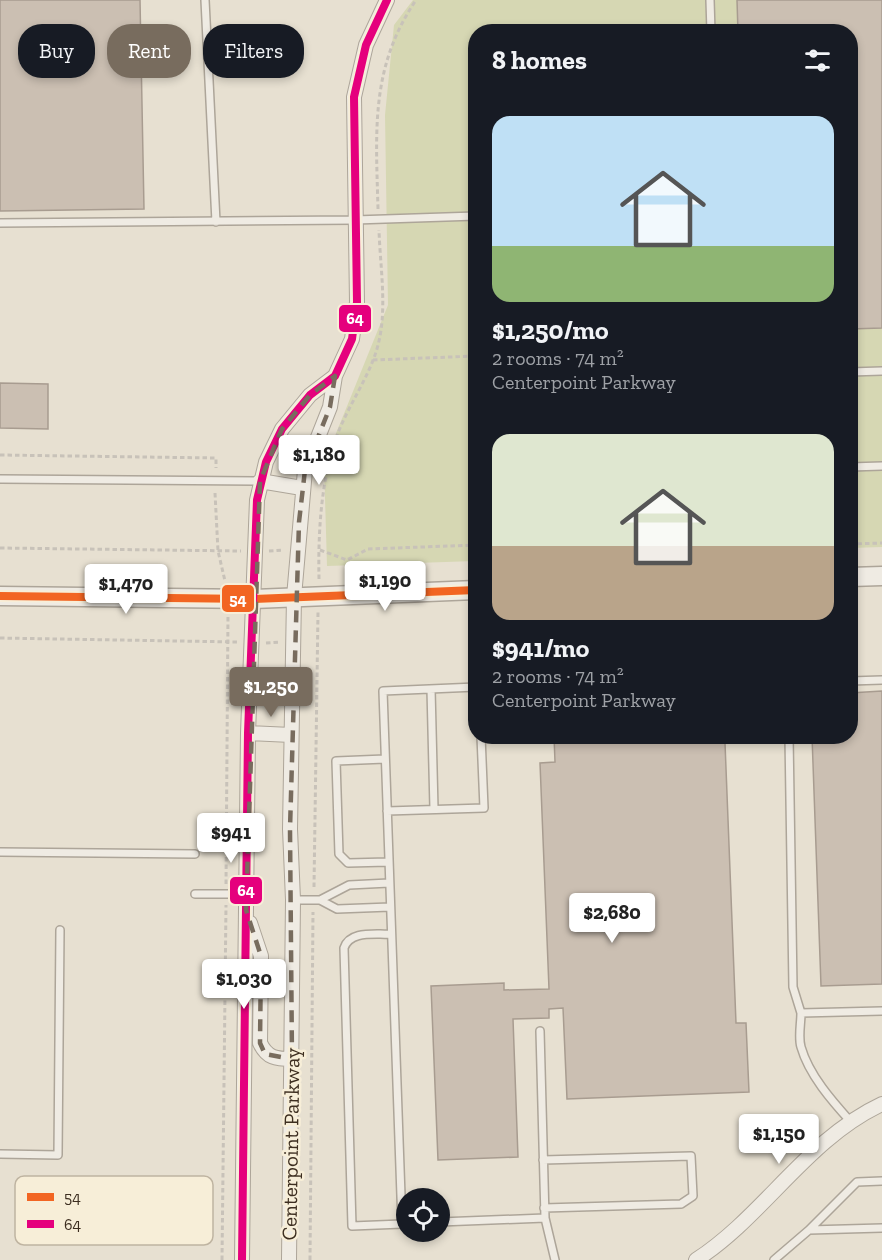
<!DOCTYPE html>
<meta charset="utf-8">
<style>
body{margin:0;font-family:"Zilla Slab",serif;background:#20242c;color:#f1f3f6;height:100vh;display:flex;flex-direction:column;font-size:22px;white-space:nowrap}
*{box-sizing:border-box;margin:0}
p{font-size:20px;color:#9ea1a6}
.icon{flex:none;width:33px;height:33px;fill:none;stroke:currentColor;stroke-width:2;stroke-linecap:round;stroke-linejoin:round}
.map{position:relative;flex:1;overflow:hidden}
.sheet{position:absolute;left:468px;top:24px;width:390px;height:720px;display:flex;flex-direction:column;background:#171b24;border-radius:24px;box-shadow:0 3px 9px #0003}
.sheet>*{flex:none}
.hud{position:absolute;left:18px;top:24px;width:360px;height:54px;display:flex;gap:12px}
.buttons{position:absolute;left:396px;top:1188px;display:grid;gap:12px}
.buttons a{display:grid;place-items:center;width:54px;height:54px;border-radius:50%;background:#171b24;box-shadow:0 3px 9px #0003;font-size:30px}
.price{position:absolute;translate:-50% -51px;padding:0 14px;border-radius:6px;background:#fff;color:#222;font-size:20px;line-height:39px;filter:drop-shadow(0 2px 3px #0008)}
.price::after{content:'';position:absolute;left:50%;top:36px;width:18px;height:14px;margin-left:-9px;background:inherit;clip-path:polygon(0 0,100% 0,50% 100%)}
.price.active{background:#786c5e;color:#fff}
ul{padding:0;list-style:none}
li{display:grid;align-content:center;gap:12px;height:318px;padding:0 24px}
li span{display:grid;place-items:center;height:186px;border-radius:18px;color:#555}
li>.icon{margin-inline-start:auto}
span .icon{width:108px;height:108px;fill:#fffc;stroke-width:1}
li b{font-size:26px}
h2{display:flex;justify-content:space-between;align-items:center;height:72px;padding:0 24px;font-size:26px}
.pill{padding:0 21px;border-radius:24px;background:#171b24;box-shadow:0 3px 9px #0003;font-size:21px;line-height:54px}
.pill.active{background:#786c5e;color:#fff}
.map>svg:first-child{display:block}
.green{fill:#d6d7b3}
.building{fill:#cbbfb2;stroke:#a89c90;stroke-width:1.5}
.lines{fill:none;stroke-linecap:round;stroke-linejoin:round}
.service-casing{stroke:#ada599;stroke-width:10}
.minor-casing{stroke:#ada599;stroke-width:16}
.tertiary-casing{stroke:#ada599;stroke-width:21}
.path{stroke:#c8c2b9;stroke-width:3;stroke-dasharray:4.5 3;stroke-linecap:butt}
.service{stroke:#efebe3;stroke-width:7}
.minor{stroke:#efebe3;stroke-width:14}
.tertiary{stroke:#efebe3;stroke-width:18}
.bus-1-casing{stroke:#f7eed8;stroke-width:12}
.bus-2-casing{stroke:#f7eed8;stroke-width:12}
.bus-1{stroke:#f26522;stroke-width:8}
.bus-2{stroke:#e5007d;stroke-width:8}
.marked{fill:none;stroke:#786c5e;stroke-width:4.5;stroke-dasharray:12 8;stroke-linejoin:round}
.labels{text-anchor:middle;stroke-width:5;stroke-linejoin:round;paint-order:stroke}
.street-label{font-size:21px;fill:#3d2e20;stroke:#f7eed8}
.key{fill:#f7eed8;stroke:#bfb4a1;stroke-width:1.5}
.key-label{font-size:16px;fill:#3d2e20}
.line-badge{stroke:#f7eed8;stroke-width:2}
.badge-label{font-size:16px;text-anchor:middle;font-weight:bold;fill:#fff}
</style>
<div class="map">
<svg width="882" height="1260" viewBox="0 0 882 1260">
<rect width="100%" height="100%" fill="#e7e0d1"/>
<path class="green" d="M413,0H882V547L851,548L850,32H476L475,561L327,566L324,463L388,305L385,115L394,25Z"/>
<path class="building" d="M0,0H140L144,209L0,211Z
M737,0H882V328L850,329V32H738Z
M0,383L48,384V429L0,428Z
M882,691V984L821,986L812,736H850V693Z
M554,736H735V742L725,743L736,1023H746L749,1092L567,1099L563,1008L549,1009V1018L513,1019L518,1157L438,1160L431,986L504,983V990L549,989L540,763L555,762Z"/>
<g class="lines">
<defs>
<path id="service" d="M205,0L216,222
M710,0L711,32
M0,223L355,220L476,216
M850,372L882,371
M850,467L882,466
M0,479L260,481
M850,681L882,680
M431,689L434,809
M789,736L793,987L801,1013
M385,759L336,761L339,854L348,863L388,862
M387,811L484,808L481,736
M0,852L195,854
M195,894H246
M293,900H320L337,909L390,907
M320,900L349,885L389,883
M391,934C375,935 350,930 344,948L352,1226L402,1224
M540,1031L545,1218
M851,1122C832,1101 809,1075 801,1047C798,1037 801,1024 801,1013L882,1011
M0,1154L58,1155L60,930
M543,1160L691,1156L693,1196L681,1204L544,1208
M440,1222L545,1218L555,1260
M406,1223L402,1224L383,691L476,687
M809,1230L882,1228
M774,1260L809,1230L857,1182L882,1181"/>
<path id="minor" d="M260,481L302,488
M248,733L291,735
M250,923L261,956L260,1043C267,1058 276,1059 292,1059
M242,1260L248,733L257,500L266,462L282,429L310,395L335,376L352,339L357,302L354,97L366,45L387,0
M289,1260L293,900L290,829L294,597L305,470L330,407L335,376
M696,1260C764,1216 807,1139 882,1104"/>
<path id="tertiary" d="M850,577L882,576
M0,596L253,599L476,590"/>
</defs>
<use href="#service" class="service-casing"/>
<use href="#minor" class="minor-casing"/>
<use href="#tertiary" class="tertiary-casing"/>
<path class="path" d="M378,209C376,131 370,68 416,0
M373,360L476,356
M0,455L216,458V468
M215,493L218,551L225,581
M850,544L882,543
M0,548L241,551
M320,550L347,560L368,549L476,545
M269,551L283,550
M319,579C318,531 321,478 338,433C350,402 372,373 379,341C387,306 380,265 379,230
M0,638L238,642
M266,643L280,642
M226,884L228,614
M314,887L318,612
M222,1260L226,905
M310,1260L313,912"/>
<use href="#service" class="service"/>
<use href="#minor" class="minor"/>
<use href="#tertiary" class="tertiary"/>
<defs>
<path id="bus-1" d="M0,596L253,599L476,590"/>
<path id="bus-2" d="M242,1260L248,733L257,500L266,462L282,429L310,395L335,376L352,339L357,302L354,97L366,45L387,0"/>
</defs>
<use href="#bus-1" class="bus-1-casing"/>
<use href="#bus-2" class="bus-2-casing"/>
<use href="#bus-1" class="bus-1"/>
<use href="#bus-2" class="bus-2"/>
</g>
<path class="marked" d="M335,376L330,407L305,470L299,522L290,829L292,1059L265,1054L260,1043L261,956L246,910L260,481L282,429L310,395Z"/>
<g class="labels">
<g class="street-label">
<text transform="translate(291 1144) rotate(-89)" y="7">Centerpoint Parkway</text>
</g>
</g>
<rect x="15" y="1176" width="198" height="69" rx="9" class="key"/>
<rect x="27" y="1193" width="27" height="8" fill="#f26522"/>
<rect x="27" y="1220" width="27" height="8" fill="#e5007d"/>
<g class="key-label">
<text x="64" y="1203">54</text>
<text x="64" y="1230">64</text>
</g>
<g class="line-badge">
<rect x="338" y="304" width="34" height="29" rx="6" fill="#e5007d"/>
<rect x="221" y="584" width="34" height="29" rx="6" fill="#f26522"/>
<rect x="229" y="876" width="34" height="29" rx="6" fill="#e5007d"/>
</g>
<g class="badge-label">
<text x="355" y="324">64</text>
<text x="238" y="605">54</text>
<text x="246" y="896">64</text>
</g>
</svg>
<div class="buttons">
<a><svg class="icon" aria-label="locate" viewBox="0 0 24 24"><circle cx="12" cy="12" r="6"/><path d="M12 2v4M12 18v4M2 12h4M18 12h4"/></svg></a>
</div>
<b class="price" style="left:319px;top:486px">$1,180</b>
<b class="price" style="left:385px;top:612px">$1,190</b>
<b class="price" style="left:126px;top:615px">$1,470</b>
<b class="price active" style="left:271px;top:718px">$1,250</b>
<b class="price" style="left:231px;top:864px">$941</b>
<b class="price" style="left:612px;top:944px">$2,680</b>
<b class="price" style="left:244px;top:1010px">$1,030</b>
<b class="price" style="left:779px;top:1165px">$1,150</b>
<div class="hud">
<a class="pill">Buy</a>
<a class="pill active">Rent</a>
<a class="pill">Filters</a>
</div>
<section class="sheet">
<h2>8 homes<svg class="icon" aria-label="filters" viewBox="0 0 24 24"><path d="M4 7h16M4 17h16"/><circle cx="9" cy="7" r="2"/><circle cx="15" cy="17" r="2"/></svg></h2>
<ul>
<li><span style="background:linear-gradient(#bfe0f5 70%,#8fb573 0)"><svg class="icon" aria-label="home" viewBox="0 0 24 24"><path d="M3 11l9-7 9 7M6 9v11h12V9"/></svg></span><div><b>$1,250/mo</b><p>2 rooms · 74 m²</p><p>Centerpoint Parkway</p></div></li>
<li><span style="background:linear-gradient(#dfe7d0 60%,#b9a48a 0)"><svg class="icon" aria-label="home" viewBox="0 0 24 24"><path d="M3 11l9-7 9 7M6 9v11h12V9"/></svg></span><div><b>$941/mo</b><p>2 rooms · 74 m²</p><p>Centerpoint Parkway</p></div></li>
</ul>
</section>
</div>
